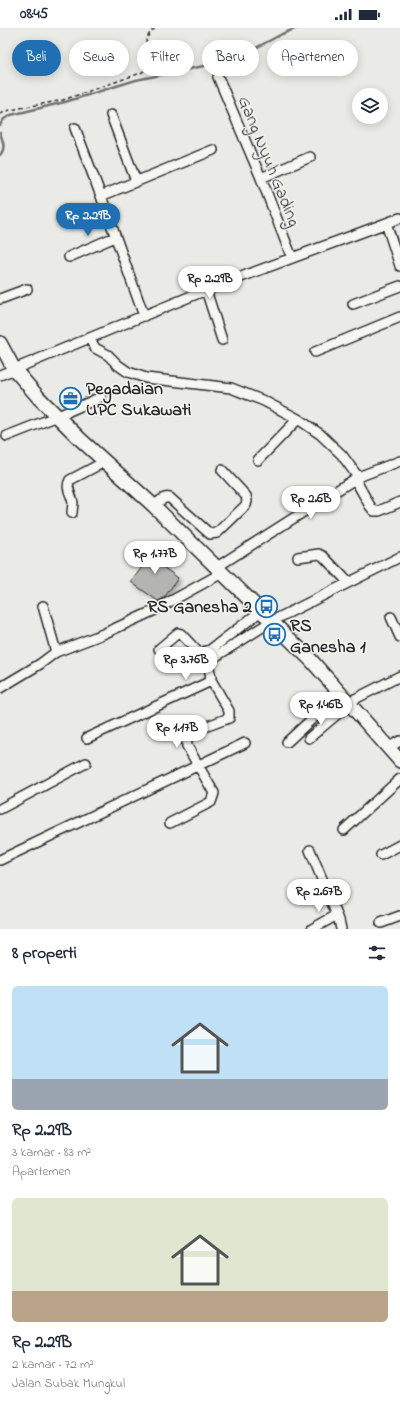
<!DOCTYPE html>
<html lang="id">
<meta charset="utf-8">
<style>
body{margin:0;font-family:"Indie Flower",sans-serif;background:#f6f6f7;color:#1f2937;height:100vh;display:flex;flex-direction:column;font-size:15px;white-space:nowrap}
*{box-sizing:border-box;margin:0}
p{font-size:13px;color:#747a83}
.icon{flex:none;width:22px;height:22px;fill:none;stroke:currentColor;stroke-width:2;stroke-linecap:round;stroke-linejoin:round}
.map{position:relative;height:901px;overflow:hidden}
.panel{display:flex;flex-direction:column;background:#fff;flex:1}
.panel>*{flex:none}
.hud{position:absolute;left:12px;top:12px;width:376px;height:36px;display:flex;gap:8px}
.controls{position:absolute;left:352px;top:60px;display:grid;gap:8px}
.controls a{display:grid;place-items:center;width:36px;height:36px;border-radius:50%;background:#fff;box-shadow:0 2px 10px #0003;font-size:20px}
.price{position:absolute;translate:-50% -34px;padding:0 9px;border-radius:14px;background:#fff;color:#222;font-size:13px;line-height:26px;filter:drop-shadow(0 1px 2px #0008)}
.price::after{content:'';position:absolute;left:50%;top:24px;width:12px;height:9px;margin-left:-6px;background:inherit;clip-path:polygon(0 0,100% 0,50% 100%)}
.price.active{background:#1f6fb2;color:#fff}
ul{padding:0;list-style:none}
li{display:grid;align-content:center;gap:8px;height:212px;padding:0 12px}
li span{display:grid;place-items:center;height:124px;border-radius:6px;color:#555}
li>.icon{margin-inline-start:auto}
span .icon{width:72px;height:72px;fill:#fffc;stroke-width:1}
li b{font-size:17px}
h2{display:flex;justify-content:space-between;align-items:center;height:48px;padding:0 12px;font-size:17px}
.tag{padding:0 14px;border-radius:18px;background:#fff;box-shadow:0 2px 10px #0003;font-size:14px;line-height:36px}
.tag.active{background:#1f6fb2;color:#fff}
.status{display:flex;justify-content:space-between;align-items:center;height:28px;padding:0 20px;background:#fff;direction:ltr}
.status svg{height:11px;fill:currentColor}
.map>svg:first-child{display:block}
.lines{fill:none;stroke-linecap:round;stroke-linejoin:round}
.stream{stroke:#727270;stroke-width:2.5}
.building{fill:#b4b4b1;stroke:#2b2b2b;filter:url(#shadow)}
.minor-casing{stroke:#2b2b2b;stroke-width:12}
.highway-casing{stroke:#2b2b2b;stroke-width:16}
.path{stroke:#2b2b2b;stroke-width:1.5;stroke-dasharray:4 3;stroke-linecap:butt}
.minor{stroke:#f6f6f2;stroke-width:9}
.highway{stroke:#f6f6f2;stroke-width:13}
.labels{text-anchor:middle;stroke-width:3;stroke-linejoin:round;paint-order:stroke}
.street-label{font-size:18px;fill:#2b2b2b;stroke:#f6f6f2}
.poi-label{font-size:18px;font-weight:bold;fill:#2b2b2b;stroke:#f6f6f2;text-anchor:start}
</style>
<div class="status"><b>08:45</b><svg viewBox="0 0 49 12"><path d="M0 12V9h3v3zM5 12V6h3v6zM10 12V3h3v9zM15 12V0h3v12zM26 1h20v11H26zM47 4h2v5h-2z"/></svg></div>
<div class="map">
<svg width="400" height="901" viewBox="0 0 400 901">
<defs>
<filter id="shadow"><feDropShadow dx="3.5" dy="3.5" stdDeviation="2" flood-color="#0004"/></filter>
</defs>
<rect width="100%" height="100%" fill="#eaeae6"/>
<filter id="ink" filterUnits="userSpaceOnUse"><feTurbulence type="fractalNoise" baseFrequency=".025" numOctaves="2"/><feDisplacementMap in="SourceGraphic" scale="8" xChannelSelector="R" yChannelSelector="G"/><feConvolveMatrix kernelMatrix="1 2 1 2 8 2 1 2 1" color-interpolation-filters="sRGB"/></filter>
<g filter="url(#ink)">
<g class="lines">
<path class="stream" d="M0,97L4,91L11,87L65,74L136,52L233,32L282,6L297,0
M0,105C3,113 6,120 0,127"/>
</g>
<path class="building" d="M160,514L170,521L159,536L178,550L164,570L158,573L131,554Z"/>
<g class="lines">
<defs>
<path id="minor" d="M218,49L261,150L292,230
M111,87L136,153
M75,100L101,168L144,288
M261,150L310,129
M101,168L213,122
M386,195L400,238
M69,229L115,209
M206,262L222,312
M0,271L27,261
M353,276L400,258
M90,311L95,320L108,327L118,337L128,344L146,350L231,360L264,373L298,391L320,406L342,427L358,449
M315,324L400,289
M0,347L206,262L400,190
M7,408L58,388L101,369
M258,432L298,391
M355,451L370,478L374,483H379L400,474
M154,478C159,474 163,468 170,470L210,506L217,505L246,477L247,473L246,468L222,442
M72,485C72,482 73,478 73,475C72,467 65,460 70,452L106,433
M298,529L319,526L323,528L348,554
M217,539L358,449L400,433
M43,578L56,624
M391,589L400,609
M159,621L178,605L181,606L198,624H203L210,622L261,583
M0,660L40,636L56,624L103,606L153,583L222,545
M87,710L209,654L211,649L208,635L210,632L272,593L400,529
M309,710L341,683L349,674L400,648
M287,714L312,691L342,667
M389,719L400,713
M0,781L86,735
M170,795L211,774L214,765L187,718C186,711 188,707 194,703L229,690V683L211,652
M344,802L400,751
M310,822L339,892L341,901
M381,827L400,817
M0,832L245,715
M381,895L400,888
M312,901L337,887"/>
<path id="highway" d="M0,315L14,341L39,370L80,411L154,478L310,631L400,733"/>
</defs>
<use href="#minor" class="minor-casing"/>
<use href="#highway" class="highway-casing"/>
<path class="path" d="M0,86L10,82L63,72L141,45L151,37L146,12L151,3L157,0"/>
<use href="#minor" class="minor"/>
<use href="#highway" class="highway"/>
</g>
</g>
<defs>
<symbol id="office-ring" viewBox="-11 -11 22 22"><circle r="9.5" fill="#f6f6f2" stroke="#1f6fb2" stroke-width="1.5"/><path d="M-6-3h4V-5.5h4V-3h4V5H-6ZM-1-4.5V-3h2v-1.5ZM-6 0V1H6V0Z" fill="#1f6fb2"/></symbol>
<symbol id="bus-ring" viewBox="-11 -11 22 22"><circle r="9.5" fill="#f6f6f2" stroke="#1f6fb2" stroke-width="1.5"/><path d="M-5-6H5V4H4V6H2V4H-2V6H-4V4H-5ZM-3.5-4V0h7V-4ZM-3.5 1.2v1.5H-2V1.2ZM2 1.2v1.5H3.5V1.2Z" fill="#1f6fb2"/></symbol>
</defs>
<g fill-rule="evenodd">
<use href="#office-ring" x="58" y="358" width="25" height="25"/>
<use href="#bus-ring" x="254" y="566" width="25" height="25"/>
<use href="#bus-ring" x="262" y="594" width="25" height="25"/>
</g>
<g class="labels">
<g class="street-label">
<text transform="translate(270 133) rotate(68)" y="6">Gang Nyuh Gading</text>
</g>
<g class="poi-label">
<text x="86" y="366">Pegadaian<tspan x="86" dy="21">UPC Sukawati</tspan></text>
<text x="252" y="584" text-anchor="end">RS Ganesha 2</text>
<text x="290" y="603">RS<tspan x="290" dy="21">Ganesha 1</tspan></text>
</g>
</g>
</svg>
<div class="controls">
<a><svg class="icon" aria-label="layers" viewBox="0 0 24 24"><path d="M12 4l9 5-9 5-9-5zM3 14l9 5 9-5"/></svg></a>
</div>
<b class="price active" style="left:88px;top:209px">Rp 2.29B</b>
<b class="price" style="left:210px;top:272px">Rp 2.29B</b>
<b class="price" style="left:311px;top:492px">Rp 2.6B</b>
<b class="price" style="left:155px;top:547px">Rp 1.77B</b>
<b class="price" style="left:186px;top:653px">Rp 3.76B</b>
<b class="price" style="left:321px;top:698px">Rp 1.46B</b>
<b class="price" style="left:177px;top:721px">Rp 1.17B</b>
<b class="price" style="left:319px;top:885px">Rp 2.67B</b>
<div class="hud">
<a class="tag active">Beli</a>
<a class="tag">Sewa</a>
<a class="tag">Filter</a>
<a class="tag">Baru</a>
<a class="tag">Apartemen</a>
</div>
</div>
<section class="panel">
<h2>8 properti<svg class="icon" aria-label="filters" viewBox="0 0 24 24"><path d="M4 7h16M4 17h16"/><circle cx="9" cy="7" r="2"/><circle cx="15" cy="17" r="2"/></svg></h2>
<ul>
<li><span style="background:linear-gradient(#bfe0f5 75%,#9aa5b1 0)"><svg class="icon" aria-label="home" viewBox="0 0 24 24"><path d="M3 11l9-7 9 7M6 9v11h12V9"/></svg></span><div><b>Rp 2.29B</b><p>3 kamar · 83 m²</p><p>Apartemen</p></div></li>
<li><span style="background:linear-gradient(#dfe7d0 75%,#b9a48a 0)"><svg class="icon" aria-label="home" viewBox="0 0 24 24"><path d="M3 11l9-7 9 7M6 9v11h12V9"/></svg></span><div><b>Rp 2.29B</b><p>2 kamar · 72 m²</p><p>Jalan Subak Mungkul</p></div></li>
</ul>
</section>
